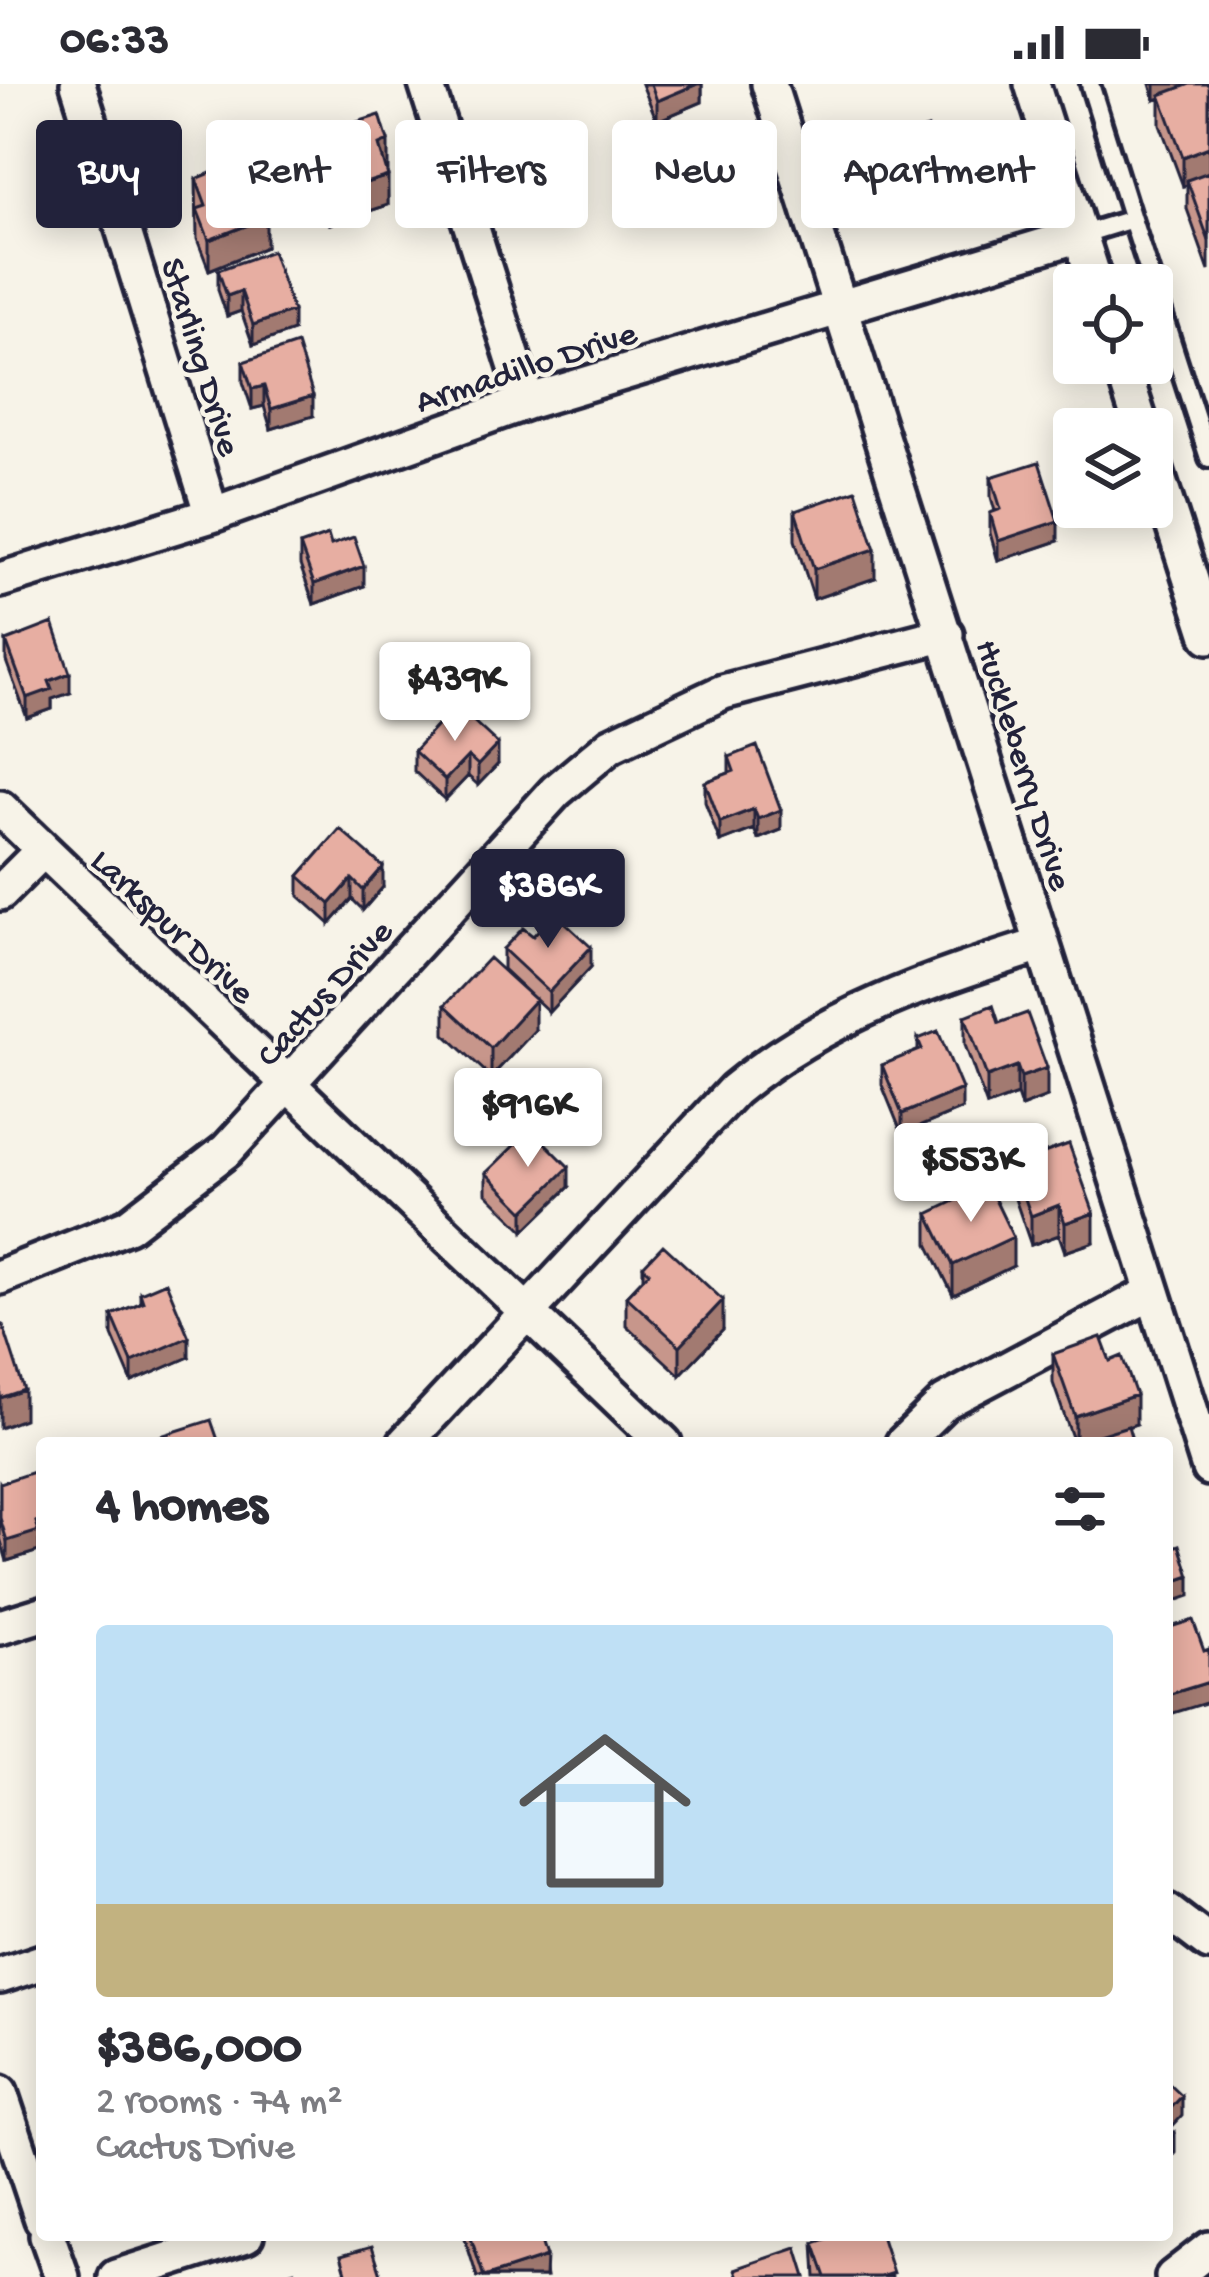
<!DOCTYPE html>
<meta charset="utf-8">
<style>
body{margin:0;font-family:"Gochi Hand",sans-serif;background:#f2f2f3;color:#2b2b33;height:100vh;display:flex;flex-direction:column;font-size:45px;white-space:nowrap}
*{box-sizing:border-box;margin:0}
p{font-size:39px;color:#7c7c81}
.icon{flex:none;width:66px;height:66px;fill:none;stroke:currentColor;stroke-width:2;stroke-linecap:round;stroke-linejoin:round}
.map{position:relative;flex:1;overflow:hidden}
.sheet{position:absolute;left:36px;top:1353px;width:1137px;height:804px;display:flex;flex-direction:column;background:#fff;border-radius:12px;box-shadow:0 6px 30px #0003}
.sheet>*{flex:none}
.banner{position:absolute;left:36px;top:36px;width:1137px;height:108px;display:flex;gap:24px}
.controls{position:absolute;left:1053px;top:180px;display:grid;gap:24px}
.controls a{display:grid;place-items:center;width:120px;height:120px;border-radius:12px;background:#fff;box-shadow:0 6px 30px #0003;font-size:60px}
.price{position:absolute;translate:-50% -102px;padding:0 27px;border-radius:12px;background:#fff;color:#222;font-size:39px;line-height:78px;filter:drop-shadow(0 3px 6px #0008)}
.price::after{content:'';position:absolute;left:50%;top:72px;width:36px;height:27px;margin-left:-18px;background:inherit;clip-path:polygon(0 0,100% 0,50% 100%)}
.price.current{background:#22223b;color:#fff}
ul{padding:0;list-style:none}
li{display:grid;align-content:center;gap:24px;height:636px;padding:0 60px}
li+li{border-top:3px solid #e1e1e2}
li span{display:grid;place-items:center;height:372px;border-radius:12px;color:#555}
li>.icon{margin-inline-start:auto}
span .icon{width:216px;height:216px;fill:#fffc;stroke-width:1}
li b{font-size:51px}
h2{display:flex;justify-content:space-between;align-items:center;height:144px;padding:0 60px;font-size:51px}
.pill{padding:0 42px;border-radius:12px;background:#fff;box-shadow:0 6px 30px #0003;font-size:42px;line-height:108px}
.pill.current{background:#22223b;color:#fff}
.status{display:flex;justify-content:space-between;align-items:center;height:84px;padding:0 60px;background:#fff;direction:ltr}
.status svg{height:33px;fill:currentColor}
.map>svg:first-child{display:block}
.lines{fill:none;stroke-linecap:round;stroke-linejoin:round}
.lane-casing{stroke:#22223b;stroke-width:26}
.street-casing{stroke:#22223b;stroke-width:42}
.lane{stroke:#f7f3e8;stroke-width:16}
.street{stroke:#f7f3e8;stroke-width:33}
.wall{fill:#c7968b;stroke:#22223b;stroke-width:3}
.shaded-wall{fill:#a27a71;stroke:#22223b;stroke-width:3}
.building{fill:#e7aea2;stroke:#22223b;stroke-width:3}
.labels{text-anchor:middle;stroke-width:9;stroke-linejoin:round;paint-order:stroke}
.street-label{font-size:36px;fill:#22223b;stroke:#f7f3e8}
</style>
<div class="status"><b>06:33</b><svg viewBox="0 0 49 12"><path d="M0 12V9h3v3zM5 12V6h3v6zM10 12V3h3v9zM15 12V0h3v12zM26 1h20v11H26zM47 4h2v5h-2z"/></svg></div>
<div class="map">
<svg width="1209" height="2193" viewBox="0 0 1209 2193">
<rect width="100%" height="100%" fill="#f7f3e8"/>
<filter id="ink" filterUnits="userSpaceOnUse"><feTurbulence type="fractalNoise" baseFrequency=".00833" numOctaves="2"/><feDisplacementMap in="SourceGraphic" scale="24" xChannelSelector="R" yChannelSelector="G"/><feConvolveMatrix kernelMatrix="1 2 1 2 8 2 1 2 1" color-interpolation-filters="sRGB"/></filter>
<g filter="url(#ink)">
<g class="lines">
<defs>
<path id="lane" d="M1090,0L1132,135
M1080,151L1132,135L1209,374"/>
<path id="street" d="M78,0L212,431
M426,0L527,318
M769,0L1209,1384
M1032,0L1096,201
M1121,279L1142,345
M1152,375L1209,552
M0,496L212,431L527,318L1080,151
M0,724L664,1359
M0,809L41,768
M0,1193L128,1142L227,1066L556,707L611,661L723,608L946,550
M405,1359L734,1006C825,931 930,896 1041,861
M903,1359L945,1318L1151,1209
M0,1543L42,1530
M1167,1827L1209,1859
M0,1892L42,1878
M0,2009L42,2135
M47,2151L62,2193
M116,2193L246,2151
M1173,2193L1209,2165"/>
</defs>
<use href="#lane" class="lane-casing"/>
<use href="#street" class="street-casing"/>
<use href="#lane" class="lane"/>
<use href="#street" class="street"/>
</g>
<path class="wall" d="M642,0H702V18L657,37Z
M1150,0H1209V187L1187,125V101L1183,102L1160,40V14L1155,16Z
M312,52L388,87H387L388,121L330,140L312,82Z
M886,57L946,124L892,140L884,112V92L890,90L886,77Z
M196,95L263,125L266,163L209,186L197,155Z
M218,186L293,247L253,261L241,227L227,232L218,206Z
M243,278L313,332L271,345L264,322L252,325L243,298Z
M991,393L1058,457L998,477L990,449V429L995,427L991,413Z
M795,427L875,494L814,515L795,456Z
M300,461H331L364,502L314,520L300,481Z
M6,557L70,609L52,615V625L27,634L6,577Z
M456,621L498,680L478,701L468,692L445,716L414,687V667Z
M729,673L781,746L758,755L754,745L720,758L705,718V698L729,689Z
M340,745L383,803L363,826L352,815L330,840L299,812V792Z
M533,852L591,883L549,928L503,885V865Z
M445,921L535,946L491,993L445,950Z
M965,932L999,939L1047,1013L1021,1023L1017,1011L987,1022L965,961Z
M918,955L962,1025L902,1050L882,1001V981L918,967Z
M1069,1060L1094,1158L1065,1168L1059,1151L1031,1161L1013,1109V1080Z
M486,1089L569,1103L524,1147L486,1109Z
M928,1130L1013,1182L953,1211L928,1160Z
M643,1182L723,1246L680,1291L626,1241V1212L643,1194Z
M140,1209L189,1273L132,1298L112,1251V1231L140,1219Z
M1053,1270L1136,1340L1074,1359L1053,1299Z
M0,1399L39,1457V1467L7,1477L0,1454Z
M464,2151H539L546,2193H477Z
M814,2159L893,2193H816Z"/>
<path class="shaded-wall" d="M697,0H702V18L657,37V17Z
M1155,0H1201L1155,16Z
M388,57V87L379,90V61Z
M1209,63V93L1187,96V101L1183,102V73Z
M388,92V121L330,140V110Z
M263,100V129L254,103Z
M946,104V124L892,140V120Z
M266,134V163L209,186V156Z
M241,207V227L227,232V212Z
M293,227V247L253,261V241Z
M264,302V322L252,325V305Z
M313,312V332L271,345V325Z
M1058,437V457L998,477V457Z
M875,465V494L814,515V485Z
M364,482V502L314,520V500Z
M70,589V609L52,615V625L27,634V614L49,597Z
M498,660V680L478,701V681Z
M468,672V692L445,716V696Z
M754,725V745L720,758V738Z
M781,726V746L758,755V735Z
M383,783V803L363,826V806Z
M352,795V815L330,840V820Z
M591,863V883L549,928V908Z
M535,916V946L491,993V964Z
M1017,982V1011L987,1022V993Z
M1047,984V1013L1021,1023V993Z
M962,1005V1025L902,1050V1030Z
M569,1083V1103L524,1147V1127Z
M1059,1121V1151L1031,1161V1132Z
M1094,1129V1158L1065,1168V1139Z
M1013,1153V1182L953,1211V1181Z
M723,1216V1246L680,1291V1262Z
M189,1253V1273L132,1298V1278Z
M24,1306V1335L0,1344V1314Z
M1136,1311V1340L1082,1359H1075V1332Z
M42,1436V1456L39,1457V1467L7,1477V1457Z
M1190,1492V1512L1167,1520V1500Z
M1209,1598V1618L1167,1631V1611Z
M1182,2012V2032L1167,2048V2028Z
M1175,2049V2069L1167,2078V2058Z
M546,2173L545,2193H485Z"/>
<path class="building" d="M651,0H697L657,17Z
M1190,0H1209V63L1183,73L1160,11Z
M380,31L388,57L379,61L388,92L330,110L312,52Z
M928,44L946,104L892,120L884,92L895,88L886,57Z
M252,72L263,100L254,103L266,134L209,156L197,125L206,122L196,95Z
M1209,88V157L1187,96Z
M272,167L293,227L253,241L241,207L227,212L218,186Z
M297,260L313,312L271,325L264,302L252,305L243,278Z
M1039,378L1058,437L998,457L990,429L1001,425L991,393Z
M856,406L875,465L814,485L795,427Z
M328,451L331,461L354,453L364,482L314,500L300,461Z
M53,539L70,589L49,597L52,605L27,614L6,557Z
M456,621L498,660L478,681L468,672L445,696L414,667Z
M757,662L781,726L758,735L754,725L720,738L705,698L734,687L729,673Z
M340,745L383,783L363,806L352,795L330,820L299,792Z
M554,829L591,863L549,908L503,865L523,844L533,852Z
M489,874L535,916L491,964L445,921Z
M993,921L999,939L1027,929L1047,984L1021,993L1017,982L987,993L965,932Z
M938,947L962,1005L902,1030L882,981L922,965L918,955Z
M531,1045L569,1083L524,1127L486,1089Z
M1069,1060L1094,1129L1065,1139L1059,1121L1031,1132L1013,1080Z
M988,1101L1013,1153L953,1181L928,1130Z
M663,1161L723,1216L680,1262L626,1212L649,1188L643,1182Z
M166,1198L189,1253L132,1278L112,1231L143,1218L140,1209Z
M3,1241L24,1306L0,1314V1242Z
M1101,1253L1110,1277L1122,1272L1136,1311L1075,1332L1053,1270Z
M211,1336L219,1359H152L151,1355Z
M1128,1342L1133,1359H1073Z
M42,1385V1436L36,1438L39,1447L7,1457L0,1434V1399Z
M1167,1453L1171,1464L1180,1461L1190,1492L1167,1500Z
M1193,1536L1204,1567L1209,1565V1598L1167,1611V1544Z
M1167,1998L1182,2012L1167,2028Z
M1167,2041L1175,2049L1167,2058Z
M470,2151H539L546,2173L484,2193Z
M838,2151H881L893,2189L880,2193H826L814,2159Z
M372,2162L382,2193H331L346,2188L341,2171Z
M797,2164L806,2193H738L735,2185Z
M294,2187L296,2193H274Z"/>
</g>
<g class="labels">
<g class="street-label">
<text transform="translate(204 272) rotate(73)" y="13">Starling Drive</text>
<text transform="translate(525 280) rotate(-18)" y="13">Armadillo Drive</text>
<text transform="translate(1027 680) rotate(73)" y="13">Huckleberry Drive</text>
<text transform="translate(175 840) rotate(43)" y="13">Larkspur Drive</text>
<text transform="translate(322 907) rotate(-48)" y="13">Cactus Drive</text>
</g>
</g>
</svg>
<div class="controls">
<a><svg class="icon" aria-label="locate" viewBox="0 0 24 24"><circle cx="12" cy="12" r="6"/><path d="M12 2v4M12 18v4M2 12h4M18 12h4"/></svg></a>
<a><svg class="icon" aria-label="layers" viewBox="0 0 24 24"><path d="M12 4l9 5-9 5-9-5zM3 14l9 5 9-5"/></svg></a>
</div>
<b class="price" style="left:455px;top:660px">$439K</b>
<b class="price current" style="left:548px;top:867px">$386K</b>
<b class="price" style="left:528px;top:1086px">$916K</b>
<b class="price" style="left:971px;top:1141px">$553K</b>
<div class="banner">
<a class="pill current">Buy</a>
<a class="pill">Rent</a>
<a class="pill">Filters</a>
<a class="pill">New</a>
<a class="pill">Apartment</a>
</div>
<section class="sheet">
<h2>4 homes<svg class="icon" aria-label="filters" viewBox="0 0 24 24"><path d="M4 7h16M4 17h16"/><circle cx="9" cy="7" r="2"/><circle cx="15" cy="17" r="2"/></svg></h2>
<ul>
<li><span style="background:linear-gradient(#bfe0f5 75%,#c2b280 0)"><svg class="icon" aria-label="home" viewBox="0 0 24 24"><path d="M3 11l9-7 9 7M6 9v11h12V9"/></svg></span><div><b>$386,000</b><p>2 rooms · 74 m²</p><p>Cactus Drive</p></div></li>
</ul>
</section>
</div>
